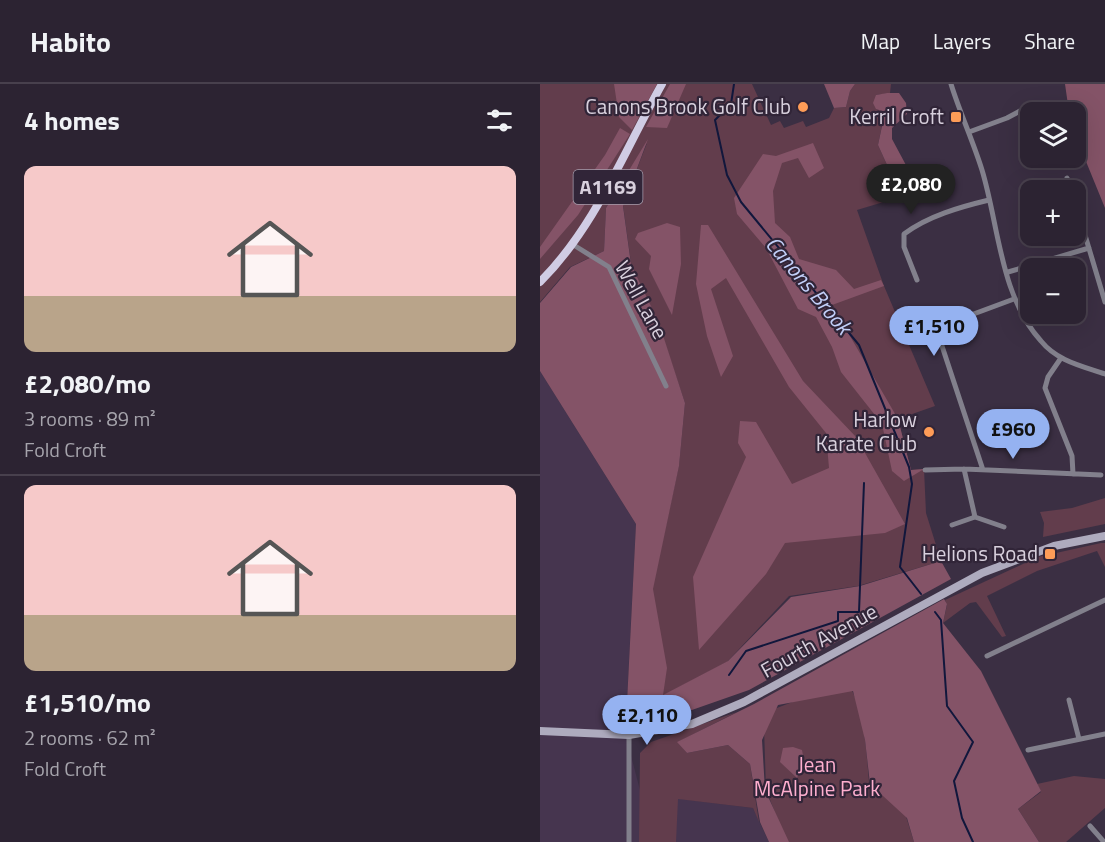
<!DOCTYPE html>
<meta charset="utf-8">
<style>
body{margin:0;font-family:"Titillium Web",sans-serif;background:#382f3e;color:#f1f3f6;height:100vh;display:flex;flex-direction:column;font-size:22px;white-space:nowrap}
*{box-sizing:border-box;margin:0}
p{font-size:20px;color:#a6a4ac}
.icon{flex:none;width:33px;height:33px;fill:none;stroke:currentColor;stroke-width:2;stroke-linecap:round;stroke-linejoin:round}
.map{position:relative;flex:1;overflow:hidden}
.side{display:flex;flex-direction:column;background:#2c2332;width:540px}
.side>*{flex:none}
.buttons{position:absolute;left:480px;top:18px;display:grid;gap:12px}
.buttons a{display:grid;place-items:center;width:66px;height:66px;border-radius:12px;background:#2c2332;box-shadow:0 6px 24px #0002,0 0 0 2px #48404d;font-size:30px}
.price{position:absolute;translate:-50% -51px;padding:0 14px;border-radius:21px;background:#95b2f1;color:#111;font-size:20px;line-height:39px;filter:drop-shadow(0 2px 3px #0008)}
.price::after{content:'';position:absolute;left:50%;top:36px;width:18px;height:14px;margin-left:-9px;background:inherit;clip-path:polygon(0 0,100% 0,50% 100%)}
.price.active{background:#222;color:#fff}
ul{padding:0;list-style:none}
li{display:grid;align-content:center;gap:12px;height:318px;padding:0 24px}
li+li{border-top:2px solid #48404d}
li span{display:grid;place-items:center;height:186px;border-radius:12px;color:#555}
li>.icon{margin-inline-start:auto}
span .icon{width:108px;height:108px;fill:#fffc;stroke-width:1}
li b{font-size:26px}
h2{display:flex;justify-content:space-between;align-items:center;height:72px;padding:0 24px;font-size:26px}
header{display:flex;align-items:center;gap:36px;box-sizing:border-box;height:84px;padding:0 30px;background:#2c2332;border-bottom:2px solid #48404d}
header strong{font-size:28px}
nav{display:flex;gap:33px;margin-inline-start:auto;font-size:21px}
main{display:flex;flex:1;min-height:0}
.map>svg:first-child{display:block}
.built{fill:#46354f}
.green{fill:#623d4c}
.forest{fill:#845367}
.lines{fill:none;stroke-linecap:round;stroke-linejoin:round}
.stream{stroke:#11173c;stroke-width:2}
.street{stroke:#82808c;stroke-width:5}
.secondary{stroke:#aeabbe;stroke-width:8}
.primary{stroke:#d0cce4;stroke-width:8}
.poi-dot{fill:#fe9c57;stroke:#312538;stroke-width:2}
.labels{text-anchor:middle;stroke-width:4.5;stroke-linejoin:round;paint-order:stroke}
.shield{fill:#312538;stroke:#a69dac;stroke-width:1.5}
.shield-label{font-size:20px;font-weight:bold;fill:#d8d0dd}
.poi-label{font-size:21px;fill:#d8d0dd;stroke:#312538;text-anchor:end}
.street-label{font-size:21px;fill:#d8d0dd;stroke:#312538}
.park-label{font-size:21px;fill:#feafcf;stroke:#312538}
.water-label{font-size:22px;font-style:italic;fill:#c2cff9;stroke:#312538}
</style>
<header>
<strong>Habito</strong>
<nav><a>Map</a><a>Layers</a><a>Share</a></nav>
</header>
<main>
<section class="side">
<h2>4 homes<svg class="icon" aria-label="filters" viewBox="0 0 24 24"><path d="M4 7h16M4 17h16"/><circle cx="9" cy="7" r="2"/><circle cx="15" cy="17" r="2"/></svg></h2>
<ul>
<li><span style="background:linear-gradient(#f6c9c9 70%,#b9a48a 0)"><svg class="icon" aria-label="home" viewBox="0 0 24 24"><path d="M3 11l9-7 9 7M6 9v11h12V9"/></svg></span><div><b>£2,080/mo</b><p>3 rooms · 89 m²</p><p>Fold Croft</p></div></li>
<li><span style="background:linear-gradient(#f6c9c9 70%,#b9a48a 0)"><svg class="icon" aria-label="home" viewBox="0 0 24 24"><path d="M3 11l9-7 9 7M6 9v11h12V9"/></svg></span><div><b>£1,510/mo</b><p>2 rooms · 62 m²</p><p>Fold Croft</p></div></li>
</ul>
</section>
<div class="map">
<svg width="565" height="758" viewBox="0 0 565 758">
<rect width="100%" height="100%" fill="#3b2f43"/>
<path class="built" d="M0,287L96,440L86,636L88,660L101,710L213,724L229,758H0Z"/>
<path class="green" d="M0,0H212L231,41L240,37L244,44L263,37L266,43L289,34L294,24L306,23L310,7L315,0H351L350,9L336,11V25L345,27L338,61L348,83L344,94L357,114L317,126L344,202L395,322L358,335L371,386L384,385L386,429L401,477L318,502L249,512L187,578L122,612L112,506L139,381L145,319L118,239L91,179L83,121L107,59L66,124L64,167L30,183L0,218Z
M565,414V440L503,453L504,439L500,428L532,424Z
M561,459H565V483L557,467L497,487L447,512L466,552L462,553L436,518L430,519L403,539L407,521L405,516L498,473Z
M307,597C325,627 326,664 329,698L364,726L374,758H247L226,706L224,643L229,627Z
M197,628L138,658L147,669L188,661L210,680L219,738L213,724L138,715L136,758H99L100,669L111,658Z
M534,692L565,695V724L526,758H499L478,725L501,708L497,700Z"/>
<path class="forest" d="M74,0H117L92,46L79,33Z
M130,0H146L127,44L106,43Z
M284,0H315L310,7L306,23L294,24Z
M525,0H565V124L536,53V28H529Z
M347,9H359L366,19L367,30L352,44V55L367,83L366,93L372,113L371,118L359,116L343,94L348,83L338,61L345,28L336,25L333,19L336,11Z
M80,44L90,50L38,131L0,175V163L65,71Z
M108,55L83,122L91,180L119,239L145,319L139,382L113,505L127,584L123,611L188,577L251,513L320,502L401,477L411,495L209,606L149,627L86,638L96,440L0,287V219L31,183L64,167L66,124Z
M273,59L284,84L269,94L258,74L242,79L233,107L235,139L250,153L259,175L296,186L314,205L341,196L344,202L292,221L358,335L371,386L384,385L364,397L352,387L342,340L301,288L292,263L276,233L258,225L226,164L197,130L194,114L223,70L236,72Z
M127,139L140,143L141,180L132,231L109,185L111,172L95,155L98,149Z
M161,141H168L263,297L316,353L365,440L345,449L245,459L226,490L159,566L153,493L206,373L198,359L200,337L216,338L252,400L289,384L286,349L249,303L186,194L171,205L193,272L181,293L167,252L156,200Z
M404,515L407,520L403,539L441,587L501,707L478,725L499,758H374L367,734L330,700L325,656L313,607L238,621L222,656L225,706L249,758H229L220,738L210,680L188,661L147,669L137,658L214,620Z
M253,663L262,666L264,677L257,694L240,678L243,664Z"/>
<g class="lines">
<path class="stream" d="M194,0L191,20L175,36L187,91L201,118L319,261L369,383L372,400L360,483L381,510
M395,528L401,536L407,622L433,658L414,697L422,734L433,758
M189,591L206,567L298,537V528H319L324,399"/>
<path class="street" d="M411,0C420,29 433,57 442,86C459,142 460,212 501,257C517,277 542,282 565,290
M429,48L467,34L493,20L496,28
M527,94L531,106
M536,121L565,218
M32,160L69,183L126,302
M468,188L549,164
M377,196L364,163V150C388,132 420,123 449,116
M521,274L508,293L505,304L532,372L533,390
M424,385L435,433L464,443
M385,386L424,385L561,391
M443,386L402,262L401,246L412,238L474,215
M412,441L435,433
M447,572L565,516
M529,616L539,655
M89,651V758
M488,666L565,650
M550,742L564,758"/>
<path class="secondary" d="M0,647L89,651L152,640L204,618L442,489L514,462L565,452"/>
<path class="primary" d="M0,198C56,142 84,67 122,0"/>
</g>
<g class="poi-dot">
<circle cx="263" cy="23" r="6"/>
<rect x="410" y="27" width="12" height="12" rx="3"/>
<circle cx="389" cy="348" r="6"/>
<rect x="504" y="464" width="12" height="12" rx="3"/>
</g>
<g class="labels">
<rect class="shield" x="33.5" y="86" width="69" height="34" rx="4.5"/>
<g class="shield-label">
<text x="68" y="110">A1169</text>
</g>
<g class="poi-label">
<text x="251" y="30">Canons Brook Golf Club</text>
<text x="404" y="40">Kerril Croft</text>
<text x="377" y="343">Harlow<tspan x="377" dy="24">Karate Club</tspan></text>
<text x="498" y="477">Helions Road</text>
</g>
<g class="street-label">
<text transform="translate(101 216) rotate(61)" y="7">Well Lane</text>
<text transform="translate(279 557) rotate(-29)" y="7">Fourth Avenue</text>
</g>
<g class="park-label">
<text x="277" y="688">Jean<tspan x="277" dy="24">McAlpine Park</tspan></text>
</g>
<g class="water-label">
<text transform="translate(269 201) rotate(50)" y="8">Canons Brook</text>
</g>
</g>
</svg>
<div class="buttons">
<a><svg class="icon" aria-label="layers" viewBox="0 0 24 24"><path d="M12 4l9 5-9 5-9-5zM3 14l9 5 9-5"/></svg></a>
<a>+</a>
<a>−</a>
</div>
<b class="price active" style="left:371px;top:131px">£2,080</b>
<b class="price" style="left:394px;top:273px">£1,510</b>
<b class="price" style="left:473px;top:376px">£960</b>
<b class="price" style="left:107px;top:662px">£2,110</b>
</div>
</main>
